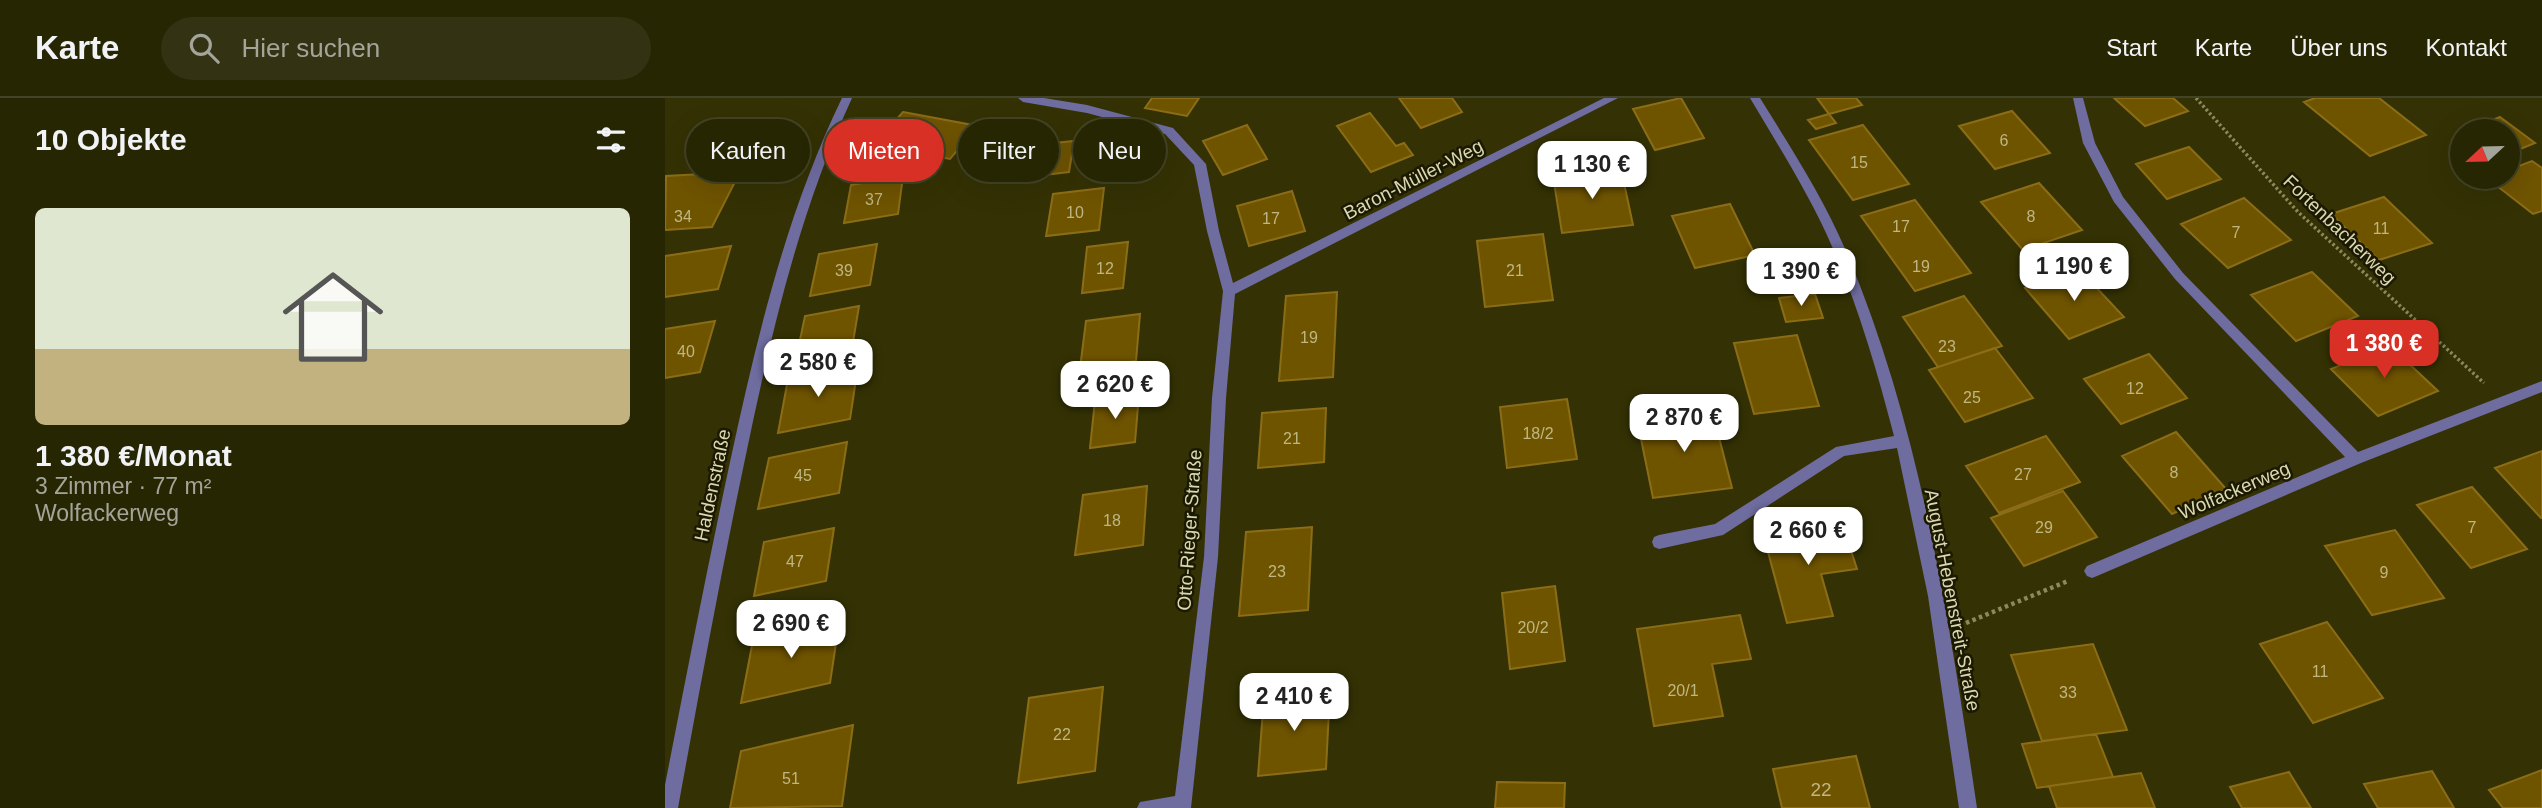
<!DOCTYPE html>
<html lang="de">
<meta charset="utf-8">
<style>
body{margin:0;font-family:Helvetica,sans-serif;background:#333212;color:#f1f3f6;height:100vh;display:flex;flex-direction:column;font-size:26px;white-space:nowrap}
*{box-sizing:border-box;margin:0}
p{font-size:23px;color:#a4a59a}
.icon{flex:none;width:38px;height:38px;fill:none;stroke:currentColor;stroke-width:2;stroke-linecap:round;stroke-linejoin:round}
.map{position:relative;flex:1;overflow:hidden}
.sheet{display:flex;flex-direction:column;background:#272603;width:665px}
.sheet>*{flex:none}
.guide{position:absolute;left:21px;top:21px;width:665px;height:63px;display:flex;gap:14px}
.needle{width:46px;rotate:248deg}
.tools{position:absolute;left:1785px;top:21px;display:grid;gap:14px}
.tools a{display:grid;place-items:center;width:70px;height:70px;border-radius:50%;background:#272603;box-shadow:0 7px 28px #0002,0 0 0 2px #434325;font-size:35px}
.price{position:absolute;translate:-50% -60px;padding:0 16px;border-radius:14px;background:#fff;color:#222;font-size:23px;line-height:46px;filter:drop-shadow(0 2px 4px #0008)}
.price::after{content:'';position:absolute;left:50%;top:42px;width:21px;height:16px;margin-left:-10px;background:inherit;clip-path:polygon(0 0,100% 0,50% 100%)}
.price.active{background:#d93025;color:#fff}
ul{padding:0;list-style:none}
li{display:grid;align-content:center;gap:14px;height:371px;padding:0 35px}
li span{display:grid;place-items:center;height:217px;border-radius:10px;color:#555}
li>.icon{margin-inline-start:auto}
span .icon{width:126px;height:126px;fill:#fffc;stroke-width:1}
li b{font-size:30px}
h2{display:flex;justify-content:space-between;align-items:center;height:84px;padding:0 35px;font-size:30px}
.chip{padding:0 24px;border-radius:32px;background:#272603;box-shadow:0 7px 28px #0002,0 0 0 2px #434325;font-size:24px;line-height:63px}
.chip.active{background:#d93025;color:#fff}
header{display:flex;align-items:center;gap:42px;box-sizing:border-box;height:98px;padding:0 35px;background:#272603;border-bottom:2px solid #434325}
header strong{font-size:33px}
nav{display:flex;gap:38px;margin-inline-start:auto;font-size:24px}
.search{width:490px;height:63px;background:#333212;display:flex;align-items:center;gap:18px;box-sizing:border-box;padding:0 24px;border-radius:38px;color:#a4a59a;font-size:26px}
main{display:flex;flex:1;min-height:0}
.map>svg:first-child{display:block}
.building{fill:#6f5400;stroke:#8c6d17;stroke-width:2}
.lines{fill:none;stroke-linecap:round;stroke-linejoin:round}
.path-far1{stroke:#8b895e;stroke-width:3.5;stroke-dasharray:2.5 2.5;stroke-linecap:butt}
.path{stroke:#8b895e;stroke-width:4.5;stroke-dasharray:3.5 3.5;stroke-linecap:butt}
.street{fill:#6f6ca0;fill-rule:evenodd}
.labels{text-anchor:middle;stroke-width:5;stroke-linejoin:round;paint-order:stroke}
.number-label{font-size:16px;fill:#beb784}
.street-label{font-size:19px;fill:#d9d8b0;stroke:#1b1901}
.near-number-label{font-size:19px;fill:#beb784}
</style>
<header>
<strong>Karte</strong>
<div class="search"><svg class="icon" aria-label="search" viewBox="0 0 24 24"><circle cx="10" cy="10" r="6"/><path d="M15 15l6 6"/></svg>Hier suchen</div>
<nav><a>Start</a><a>Karte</a><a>Über uns</a><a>Kontakt</a></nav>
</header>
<main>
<section class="sheet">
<h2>10 Objekte<svg class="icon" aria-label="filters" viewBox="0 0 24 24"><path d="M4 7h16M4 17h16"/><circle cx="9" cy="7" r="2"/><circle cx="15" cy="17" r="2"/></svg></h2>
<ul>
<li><span style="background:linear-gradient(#dfe7d0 65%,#c2b280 0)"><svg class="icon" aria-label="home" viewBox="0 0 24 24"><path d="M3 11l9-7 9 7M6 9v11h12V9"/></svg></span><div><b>1 380 €/Monat</b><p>3 Zimmer · 77 m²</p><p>Wolfackerweg</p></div></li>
</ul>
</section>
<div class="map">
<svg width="1877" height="710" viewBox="0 0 1877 710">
<rect width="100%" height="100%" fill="#343204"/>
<path class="building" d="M487,0H534L522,18L480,10Z
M734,0H787L797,14L756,30Z
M1016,0L1039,40L990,52L968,11Z
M1152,0H1191L1197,7L1164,16Z
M1449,0H1508L1523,13L1480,28Z
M1650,0H1714L1761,37L1705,58L1639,4Z
M1347,13L1385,55L1330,71L1294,28Z
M238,14L313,28L285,61L209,46Z
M705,15L731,48L739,45L748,57L706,74L672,28Z
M1164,16L1171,25L1151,31L1143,22Z
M1835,19L1870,45L1843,56V33H1801Z
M582,27L602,61L558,77L538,43Z
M1198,27L1244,86L1188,102L1144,42Z
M409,43L404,74L345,81L350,49Z
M1524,49L1556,81L1502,101L1471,66Z
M1867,63L1877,70V113L1868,116L1822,80L1843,79V72Z
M956,71L968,127L897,135L888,78Z
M75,74L47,129L0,132L1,78Z
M238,78L233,116L179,125L186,87Z
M1374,85L1417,132L1358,152L1316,104Z
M439,90L434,132L381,138L388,96Z
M627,93L640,133L584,148L572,108Z
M1719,99L1767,145L1714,162L1666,116Z
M1579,100L1626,142L1563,170L1516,126Z
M1250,102L1306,175L1250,193L1196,118Z
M1065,106L1090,157L1030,170L1007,118Z
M878,136L888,202L820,209L812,143Z
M463,144L458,190L417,195L422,149Z
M212,146L205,187L145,198L154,156Z
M66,148L53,191L0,199V158Z
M1413,170L1459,219L1404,241L1360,190Z
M1647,174L1693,218L1631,243L1586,197Z
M672,194L668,279L614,283L621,198Z
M1150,196L1158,220L1121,224L1114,200Z
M1299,198L1337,248L1273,269L1238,219Z
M194,208L187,250L131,261L140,218Z
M475,216L471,263L415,270L421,223Z
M50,223L35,274L0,280V231Z
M1132,237L1154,308L1089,316L1069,245Z
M1724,247L1773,293L1713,318L1666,271Z
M1330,250L1368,300L1300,324L1264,272Z
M1484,256L1522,300L1456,326L1419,281Z
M193,268L185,321L113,335L123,281Z
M474,296L470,344L425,350L430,302Z
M902,301L912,361L842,370L835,309Z
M661,310L659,364L593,370L597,315Z
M1047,312L1067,390L988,400L972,321Z
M1511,334L1561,391L1507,416L1457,358Z
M1381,338L1415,384L1334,415L1301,368Z
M182,344L174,395L93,411L104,360Z
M1877,353V420H1876L1830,370Z
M482,388L478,447L410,457L418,397Z
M1807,389L1862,451L1806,470L1752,407Z
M1398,393L1432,439L1359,468L1326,420Z
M1177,425L1192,471L1156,476L1168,518L1122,525L1098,435Z
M647,429L643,512L574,518L581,434Z
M169,430L161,483L89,498L99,444Z
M1730,432L1779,500L1707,517L1660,448Z
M890,488L900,563L845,571L837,495Z
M1075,517L1086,561L1047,566L1058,618L989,628L972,531Z
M175,519L165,585L76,605L89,537Z
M1662,524L1718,600L1648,625L1595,546Z
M1428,546L1462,632L1377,643L1346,557Z
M438,589L430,673L353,685L364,600Z
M665,593L661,671L593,678L599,599Z
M188,627L177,708L65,710L76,653Z
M1431,636L1448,679L1372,690L1357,646Z
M1191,658L1205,710H1117L1108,671Z
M1877,672V710H1838L1824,692Z
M1767,673L1789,710H1713L1699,686Z
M1624,674L1646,710H1577L1565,689Z
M1476,675L1490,710H1392L1384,688Z
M832,684L900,685L899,710H830Z"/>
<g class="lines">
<path class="path-far1" d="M1531,0L1633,114L1819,285"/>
<path class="path" d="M1301,525L1403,483"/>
<path class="street" d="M177,0H187C133,117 105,240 79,366C55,480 34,595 13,710H0V687C21,579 42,471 65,364C92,239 121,116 177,0Z
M353,0H379L422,7L508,30L541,66L554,133L568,185L939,0H953L570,196L561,300L553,459L526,710H472L475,704L510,698L539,459L547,300L558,193L542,133L529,67L500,36L422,15L358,4Z
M1085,0H1095C1126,50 1158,99 1181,153C1256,330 1284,521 1312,710H1294L1263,498L1232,350L1179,358L1058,437L994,451L989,449L987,444L989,439L994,437L1050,426L1171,349L1229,338C1211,269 1191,200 1161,135C1139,88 1111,44 1085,0Z
M1408,0H1418L1430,45L1458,99L1518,175L1693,354L1877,283V294L1696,365L1432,478L1427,480L1422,478L1419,473L1422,468L1680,359L1510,181L1449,104L1418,45Z"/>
</g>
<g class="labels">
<g class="number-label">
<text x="1339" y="48">6</text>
<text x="1194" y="70">15</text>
<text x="209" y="107">37</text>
<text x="410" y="120">10</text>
<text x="18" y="124">34</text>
<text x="1366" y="124">8</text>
<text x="606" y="126">17</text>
<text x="1236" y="134">17</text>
<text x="1716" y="136">11</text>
<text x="1571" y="140">7</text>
<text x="1256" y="174">19</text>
<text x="440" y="176">12</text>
<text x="179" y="178">39</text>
<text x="850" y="178">21</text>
<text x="644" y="245">19</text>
<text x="1282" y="254">23</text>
<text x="21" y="259">40</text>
<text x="1470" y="296">12</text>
<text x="1307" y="305">25</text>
<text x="873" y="341">18/2</text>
<text x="627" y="346">21</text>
<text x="1509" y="380">8</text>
<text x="1358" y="382">27</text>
<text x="138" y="383">45</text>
<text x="447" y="428">18</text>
<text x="1379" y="435">29</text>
<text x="1807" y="435">7</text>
<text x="130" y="469">47</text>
<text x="612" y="479">23</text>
<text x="1719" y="480">9</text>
<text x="868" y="535">20/2</text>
<text x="1655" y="579">11</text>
<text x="1018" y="598">20/1</text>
<text x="1403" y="600">33</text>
<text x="397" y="642">22</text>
<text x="126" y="686">51</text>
</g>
<g class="street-label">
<text transform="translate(748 81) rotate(-27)" y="7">Baron-Müller-Weg</text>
<text transform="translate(1675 131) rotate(44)" y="7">Fortenbacherweg</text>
<text transform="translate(47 387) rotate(-78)" y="7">Haldenstraße</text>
<text transform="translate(1569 392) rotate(-23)" y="7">Wolfackerweg</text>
<text transform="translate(524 432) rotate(-86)" y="7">Otto-Rieger-Straße</text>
<text transform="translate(1288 502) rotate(79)" y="7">August-Hebenstreit-Straße</text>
</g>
<g class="near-number-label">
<text x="1156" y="698">22</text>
</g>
</g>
</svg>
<div class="tools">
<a><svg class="needle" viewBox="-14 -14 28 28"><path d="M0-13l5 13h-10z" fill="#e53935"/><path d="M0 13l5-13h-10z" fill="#a4a59a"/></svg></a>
</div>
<b class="price" style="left:927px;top:103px">1 130 €</b>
<b class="price" style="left:1409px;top:205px">1 190 €</b>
<b class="price" style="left:1136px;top:210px">1 390 €</b>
<b class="price active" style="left:1719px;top:282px">1 380 €</b>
<b class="price" style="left:153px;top:301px">2 580 €</b>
<b class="price" style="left:450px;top:323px">2 620 €</b>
<b class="price" style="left:1019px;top:356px">2 870 €</b>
<b class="price" style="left:1143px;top:469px">2 660 €</b>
<b class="price" style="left:126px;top:562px">2 690 €</b>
<b class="price" style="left:629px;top:635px">2 410 €</b>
<div class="guide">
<a class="chip">Kaufen</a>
<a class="chip active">Mieten</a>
<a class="chip">Filter</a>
<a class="chip">Neu</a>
</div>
</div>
</main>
